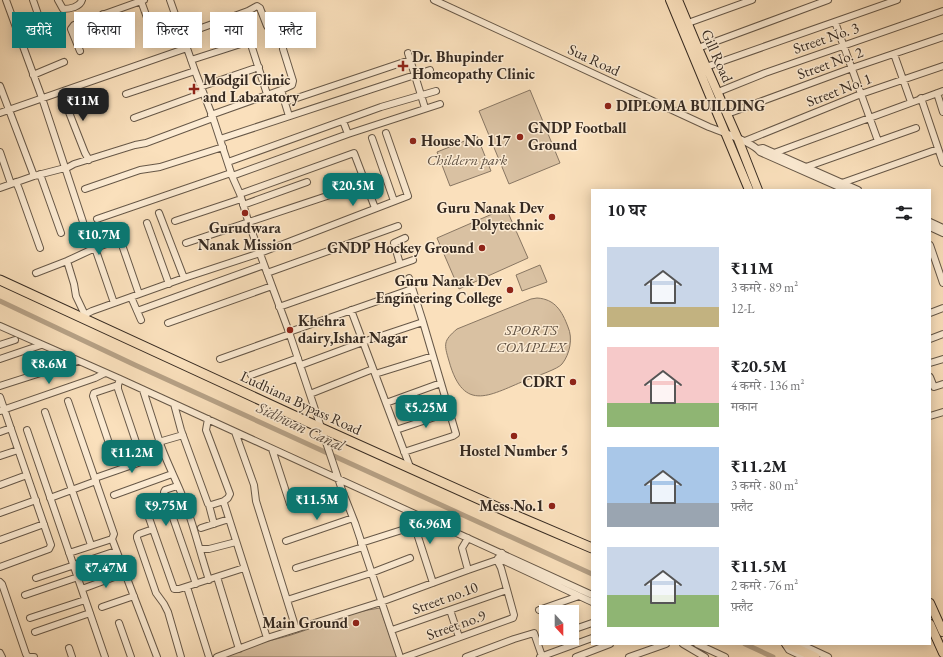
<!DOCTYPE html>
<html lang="hi">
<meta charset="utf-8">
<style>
body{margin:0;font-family:"EB Garamond","Noto Serif Devanagari",serif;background:#f2f2f2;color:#202124;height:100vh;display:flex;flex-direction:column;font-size:15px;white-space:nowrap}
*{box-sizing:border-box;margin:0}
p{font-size:13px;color:#757577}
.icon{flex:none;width:22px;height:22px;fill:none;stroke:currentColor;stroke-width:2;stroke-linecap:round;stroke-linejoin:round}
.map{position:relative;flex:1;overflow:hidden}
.sheet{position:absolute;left:591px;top:189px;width:340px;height:456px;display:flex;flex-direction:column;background:#fff;border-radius:0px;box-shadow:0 2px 10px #0003}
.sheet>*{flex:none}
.hud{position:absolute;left:12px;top:12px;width:380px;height:36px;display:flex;gap:8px}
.needle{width:26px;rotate:159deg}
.tools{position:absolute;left:539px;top:605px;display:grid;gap:8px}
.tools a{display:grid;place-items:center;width:40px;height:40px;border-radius:0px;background:#fff;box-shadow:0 2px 10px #0003;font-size:20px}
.price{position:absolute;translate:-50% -34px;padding:0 9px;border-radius:8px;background:#0f766e;color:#fff;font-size:13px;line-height:26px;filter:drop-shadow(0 1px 2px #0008)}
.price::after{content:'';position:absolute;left:50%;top:24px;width:12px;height:9px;margin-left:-6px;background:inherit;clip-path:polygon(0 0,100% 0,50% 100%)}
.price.on{background:#222;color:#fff}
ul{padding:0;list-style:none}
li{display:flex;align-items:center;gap:12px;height:100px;padding:0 16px}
li span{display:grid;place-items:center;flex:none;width:112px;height:80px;border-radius:0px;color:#555}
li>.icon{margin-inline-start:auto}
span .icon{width:48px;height:48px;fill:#fffc;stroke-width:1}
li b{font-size:17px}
h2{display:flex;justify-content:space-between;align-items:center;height:48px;padding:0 16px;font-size:17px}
.pill{padding:0 14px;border-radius:0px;background:#fff;box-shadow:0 2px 10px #0003;font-size:14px;line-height:36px}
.pill.on{background:#0f766e;color:#fff}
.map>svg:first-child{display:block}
.green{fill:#d9c1a2;stroke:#887662}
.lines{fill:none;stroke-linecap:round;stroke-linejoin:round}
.canal{stroke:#b7a287;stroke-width:5}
.minor-casing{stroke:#675848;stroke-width:8}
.major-casing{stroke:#362a21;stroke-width:10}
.highway-casing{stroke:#362a21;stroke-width:11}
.minor{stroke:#fcebd3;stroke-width:6}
.major{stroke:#fae0bc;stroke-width:8}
.highway{stroke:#fae0bc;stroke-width:9}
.poi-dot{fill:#8f2418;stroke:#fcebd3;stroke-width:1.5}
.labels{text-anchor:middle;stroke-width:3;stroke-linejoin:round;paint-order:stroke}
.street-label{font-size:15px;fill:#362a21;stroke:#fcebd3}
.poi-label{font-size:15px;font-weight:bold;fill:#362a21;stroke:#fcebd3;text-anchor:start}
.park-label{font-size:15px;font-style:italic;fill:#5f5041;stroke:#fcebd3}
.water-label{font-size:16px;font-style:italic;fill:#5d4e40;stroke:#fcebd3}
</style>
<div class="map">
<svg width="943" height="657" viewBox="0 0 943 657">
<rect width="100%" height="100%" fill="#fae0bc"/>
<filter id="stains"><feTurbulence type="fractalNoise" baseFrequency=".005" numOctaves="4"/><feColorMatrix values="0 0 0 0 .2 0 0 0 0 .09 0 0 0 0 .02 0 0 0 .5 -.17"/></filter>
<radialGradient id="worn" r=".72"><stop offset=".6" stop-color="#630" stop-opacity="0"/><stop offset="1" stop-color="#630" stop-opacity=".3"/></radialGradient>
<path class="green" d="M530,90L560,163L509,184L479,111Z
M477,136L491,171L450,186L437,152Z
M506,208L528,258L459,289L437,238Z
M540,265L547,282L522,291L516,275Z
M537,298C555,299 562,311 568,327C573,338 570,354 562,364C558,369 537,376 529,379C491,394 464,415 449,361C444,344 443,341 457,329L531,299Z
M380,608L397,657H227C238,647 275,640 291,635C320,626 349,612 380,608Z"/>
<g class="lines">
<path class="canal" d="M0,301L135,365L592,574
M745,644L773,657"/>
<defs>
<path id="minor" d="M6,0L42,98L87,234
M58,0L63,9C70,9 80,7 82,0
M170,0L195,71L213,118L232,176L240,194L249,224L289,332L342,490L355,523L400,657
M434,0L709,127C722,132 753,142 760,152L846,190
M141,1L150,26
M103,14L112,39
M835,22L878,141
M688,23L752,0
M246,29L267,94
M17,30L37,23L40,20L33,0
M182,35L248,11L257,6L260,8L267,26
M698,48L828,0
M80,51L71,29L74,25L144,0
M408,53L425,108
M894,54L911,102
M191,60L250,41
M706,67L897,0
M33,75L64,62
M0,86L34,176L61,169H65L74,164L135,145L146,143L213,118
M200,87L259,67
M281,90L292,85L293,81L283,49
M61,92L85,153L89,160
M718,92L765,73L943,11
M937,93L943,112
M126,94L195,71
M921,98L943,163
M285,102L410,60
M0,113L187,48
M727,114L852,68L943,37
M211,115L281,90L289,116
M134,118L203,93
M343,121L348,134
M372,138L394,201
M220,139L430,70
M745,141L861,94L943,66
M758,149L763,148L858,190
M0,152L11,184
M774,153L943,91
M228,162L381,107L436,91
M806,167L916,128
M40,174L61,233
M232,176L348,134L440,104
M16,182L19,189L40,248
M842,183L938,149
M0,188L34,176
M85,189L140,170L160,167L223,147
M240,194L354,153L375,208
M243,205L307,182
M159,213L184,278
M97,219L231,173
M175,221L241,199
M930,222L943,228
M147,223L169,284
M930,227L943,233
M186,243L378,179
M930,245L943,283
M95,248L114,303
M67,261L74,284L76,296L85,315
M400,264L394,243L405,238
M36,273L67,261L95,248L118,240L121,242L139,294
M267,273L398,226
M131,297L141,320
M279,307L413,260
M351,310L410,467
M137,311L264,265
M930,313L943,308
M82,318L88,313L92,311L184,278L260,253L408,196L386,133
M168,323L272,286
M0,326L120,379L592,595
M289,332L412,289
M930,339L943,334
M0,345L15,340
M0,359L41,345
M220,359L290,334
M930,363L943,359
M301,365L363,342L423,322L409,278
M375,374L433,356
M251,375L298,358
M930,377L934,387L943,384
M120,379L118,385V389L138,448L183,435
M0,386L78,361
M143,390C149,409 155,427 161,446C168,465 177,482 184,500C194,526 200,553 209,580
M310,394L373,369
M0,397L51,545L49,549L0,567
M68,401L114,534L112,539
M386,403L441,383
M174,404L181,430L208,504L211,505L224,501
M0,411L95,378L105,373
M45,412L91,545
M930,416L943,412
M208,419L206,430L230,494L228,498L224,501V503L267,638
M27,430L105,657
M396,430L450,412
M0,432L11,428
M235,432L254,485L256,501L296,629
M272,449L290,504L294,505L342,490
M404,452L453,436L456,434L423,322
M0,456L18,450
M114,458L93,396L94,393L118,385
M95,478L164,454
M0,485L27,475
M177,486L165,490L164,492L196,584
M114,495L172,474
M50,498L96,481
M142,498L174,589H179L244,568
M209,505L214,524
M410,512L433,583
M0,513L36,500
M201,528L229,519
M153,529L139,534L137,536V538L156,593L164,604L168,612L181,657
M468,538L462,548L468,570
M0,540L44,524
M286,541L353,518
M361,543L405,529
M200,549H209L236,542
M69,553L112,539L157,657
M498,558L592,602
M296,568L363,547
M217,577L239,649
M36,578L116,551
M0,582L2,584L26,654L28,657H34
M187,587L209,657
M82,589L125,573
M25,595L78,577
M287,600L371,573L410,558
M102,607L134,596
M450,610L459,637
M539,610L579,596
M30,618L85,600
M119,623L131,657
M392,630L507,590
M572,630L592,623
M35,632L90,613
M683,644L705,657
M697,644L725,657
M785,644L789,650L804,657
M800,644L828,657
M69,648L72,657
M0,653L2,657
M217,657L267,638L381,602L468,570L497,560L502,553
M405,657L513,618L514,615L501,568L497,560
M466,657L514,639L534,633L542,656
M540,657L592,638
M576,657L610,644
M629,657L666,644"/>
<path id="major" d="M670,0L749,190
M678,0L698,48L738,139L758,190
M930,603L943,632
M930,624L943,653"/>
<path id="highway" d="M0,280L321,428L510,513L592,548
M787,644L815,657"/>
</defs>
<use href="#minor" class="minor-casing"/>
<use href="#major" class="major-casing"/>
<use href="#highway" class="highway-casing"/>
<use href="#minor" class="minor"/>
<use href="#major" class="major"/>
<use href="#highway" class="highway"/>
</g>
<g class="poi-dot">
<path d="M401 60h4v4h4v4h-4v4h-4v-4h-4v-4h4z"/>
<path d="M192 83h4v4h4v4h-4v4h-4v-4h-4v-4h4z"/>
<circle cx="608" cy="106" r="4"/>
<circle cx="520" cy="137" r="4"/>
<circle cx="413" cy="141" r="4"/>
<circle cx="245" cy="213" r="4"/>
<circle cx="552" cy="217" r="4"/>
<circle cx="482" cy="248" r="4"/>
<circle cx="510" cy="290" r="4"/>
<circle cx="290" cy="330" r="4"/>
<circle cx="573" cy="382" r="4"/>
<circle cx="514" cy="436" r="4"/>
<circle cx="552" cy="506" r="4"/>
<circle cx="356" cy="623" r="4"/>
</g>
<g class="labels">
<g class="street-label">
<text transform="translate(826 38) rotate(-19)" y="5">Street No. 3</text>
<text transform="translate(717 56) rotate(66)" y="5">Gill Road</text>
<text transform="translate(594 60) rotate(25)" y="5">Sua Road</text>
<text transform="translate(830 63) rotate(-20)" y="5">Street No. 2</text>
<text transform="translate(839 90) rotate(-21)" y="5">Street No. 1</text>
<text transform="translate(301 403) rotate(25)" y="5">Ludhiana Bypass Road</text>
<text transform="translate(445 598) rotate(-20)" y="5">Street no.10</text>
<text transform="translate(456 625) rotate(-20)" y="5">Street no.9</text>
</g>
<g class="poi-label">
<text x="412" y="62">Dr. Bhupinder<tspan x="412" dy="17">Homeopathy Clinic</tspan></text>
<text x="203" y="85">Modgil Clinic<tspan x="203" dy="17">and Labaratory</tspan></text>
<text x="616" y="111">DIPLOMA BUILDING</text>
<text x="528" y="133">GNDP Football<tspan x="528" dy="17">Ground</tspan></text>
<text x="421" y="146">House No 117</text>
<text x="544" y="213" text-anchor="end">Guru Nanak Dev<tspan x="544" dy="17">Polytechnic</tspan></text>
<text x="245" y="233" text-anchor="middle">Gurudwara<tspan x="245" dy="17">Nanak Mission</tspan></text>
<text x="474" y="253" text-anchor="end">GNDP Hockey Ground</text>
<text x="502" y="286" text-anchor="end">Guru Nanak Dev<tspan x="502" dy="17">Engineering College</tspan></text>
<text x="298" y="326">Khehra<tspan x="298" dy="17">dairy,Ishar Nagar</tspan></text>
<text x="565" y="387" text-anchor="end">CDRT</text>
<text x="514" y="456" text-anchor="middle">Hostel Number 5</text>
<text x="544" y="511" text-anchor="end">Mess No.1</text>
<text x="348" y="628" text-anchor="end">Main Ground</text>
</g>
<g class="park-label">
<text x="467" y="165">Childern park</text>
<text x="531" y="335">SPORTS<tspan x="531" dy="17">COMPLEX</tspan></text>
</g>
<g class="water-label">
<text transform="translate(301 426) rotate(25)" y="6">Sidhwan Canal</text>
</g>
</g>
<rect width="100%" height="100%" filter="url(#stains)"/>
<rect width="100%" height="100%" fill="url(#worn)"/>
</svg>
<div class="tools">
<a><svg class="needle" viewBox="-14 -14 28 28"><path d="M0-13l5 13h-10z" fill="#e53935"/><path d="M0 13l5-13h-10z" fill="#757577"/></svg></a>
</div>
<b class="price on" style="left:83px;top:122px">₹11M</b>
<b class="price" style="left:353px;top:207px">₹20.5M</b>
<b class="price" style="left:99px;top:256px">₹10.7M</b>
<b class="price" style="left:49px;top:385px">₹8.6M</b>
<b class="price" style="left:426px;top:429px">₹5.25M</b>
<b class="price" style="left:132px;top:474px">₹11.2M</b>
<b class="price" style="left:317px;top:521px">₹11.5M</b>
<b class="price" style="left:166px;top:527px">₹9.75M</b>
<b class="price" style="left:430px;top:545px">₹6.96M</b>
<b class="price" style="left:106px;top:589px">₹7.47M</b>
<div class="hud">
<a class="pill on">खरीदें</a>
<a class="pill">किराया</a>
<a class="pill">फ़िल्टर</a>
<a class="pill">नया</a>
<a class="pill">फ़्लैट</a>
</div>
<section class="sheet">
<h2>10 घर<svg class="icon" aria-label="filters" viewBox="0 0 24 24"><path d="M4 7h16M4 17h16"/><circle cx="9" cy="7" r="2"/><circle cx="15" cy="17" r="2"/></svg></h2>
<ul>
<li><span style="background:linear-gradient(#c9d6e8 75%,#c2b280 0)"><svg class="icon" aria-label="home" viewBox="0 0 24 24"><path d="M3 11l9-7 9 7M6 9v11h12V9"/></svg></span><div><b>₹11M</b><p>3 कमरे · 89 m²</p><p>12-L</p></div></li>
<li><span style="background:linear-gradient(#f6c9c9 70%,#8fb573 0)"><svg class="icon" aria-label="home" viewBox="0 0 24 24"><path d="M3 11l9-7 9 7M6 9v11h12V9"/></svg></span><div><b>₹20.5M</b><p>4 कमरे · 136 m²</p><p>मकान</p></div></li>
<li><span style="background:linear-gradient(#a9c7e8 70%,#9aa5b1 0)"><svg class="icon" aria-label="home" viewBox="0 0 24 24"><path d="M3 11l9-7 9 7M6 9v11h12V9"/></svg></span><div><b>₹11.2M</b><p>3 कमरे · 80 m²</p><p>फ़्लैट</p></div></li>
<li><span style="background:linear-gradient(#c9d6e8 60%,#8fb573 0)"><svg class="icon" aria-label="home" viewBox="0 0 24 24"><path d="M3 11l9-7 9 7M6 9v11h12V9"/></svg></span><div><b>₹11.5M</b><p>2 कमरे · 76 m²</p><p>फ़्लैट</p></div></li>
</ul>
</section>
</div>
